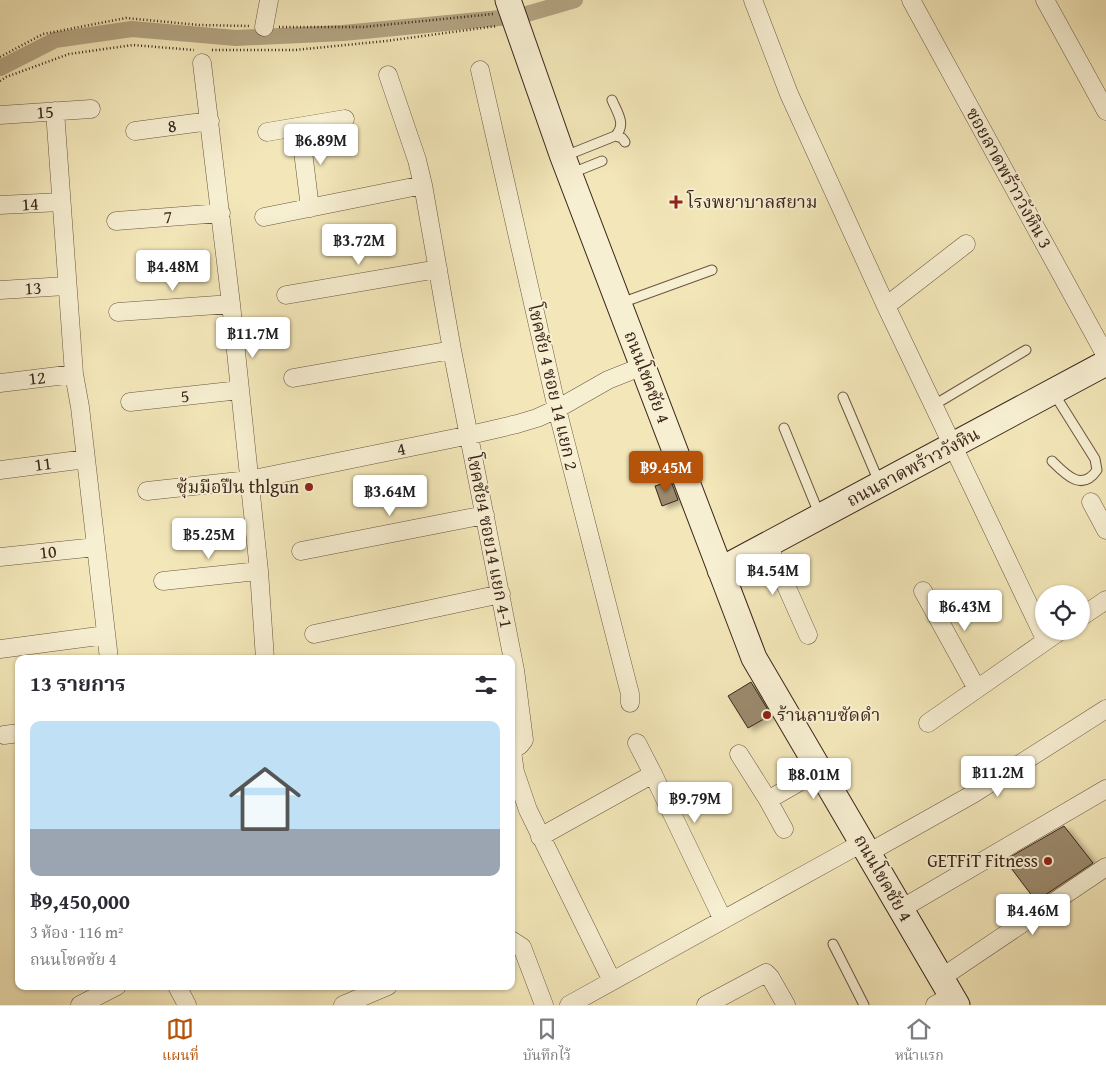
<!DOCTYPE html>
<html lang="th">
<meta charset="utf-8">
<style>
body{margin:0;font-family:"Gentium Book Plus","Noto Serif Thai",serif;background:#f2f2f3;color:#2b2b33;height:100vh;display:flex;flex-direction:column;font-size:19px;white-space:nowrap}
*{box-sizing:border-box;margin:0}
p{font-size:16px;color:#7c7c81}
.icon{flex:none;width:28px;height:28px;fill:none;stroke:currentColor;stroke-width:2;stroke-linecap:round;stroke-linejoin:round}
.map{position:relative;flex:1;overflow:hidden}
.sheet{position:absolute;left:15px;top:655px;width:500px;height:335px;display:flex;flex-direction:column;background:#fff;border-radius:10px;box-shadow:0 1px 4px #0004}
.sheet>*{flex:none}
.buttons{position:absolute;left:1035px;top:585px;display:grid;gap:10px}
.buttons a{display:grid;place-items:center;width:55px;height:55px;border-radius:50%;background:#fff;box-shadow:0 1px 4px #0004;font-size:25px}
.price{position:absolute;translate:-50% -42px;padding:0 11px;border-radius:5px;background:#fff;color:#222;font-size:16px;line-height:32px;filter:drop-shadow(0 1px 2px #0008)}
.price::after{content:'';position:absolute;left:50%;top:30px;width:15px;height:11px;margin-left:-8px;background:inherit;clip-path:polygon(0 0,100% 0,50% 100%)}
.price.on{background:#b45309;color:#fff}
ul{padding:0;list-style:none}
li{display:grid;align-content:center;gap:10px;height:265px;padding:0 15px}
li span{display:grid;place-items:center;height:155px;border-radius:10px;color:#555}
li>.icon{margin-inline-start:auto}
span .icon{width:90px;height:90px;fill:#fffc;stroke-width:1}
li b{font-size:21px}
h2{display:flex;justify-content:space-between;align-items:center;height:60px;padding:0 15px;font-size:21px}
.tab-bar{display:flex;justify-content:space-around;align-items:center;height:70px;border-top:1px solid #e1e1e2;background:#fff;font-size:14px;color:#7c7c81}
.tab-bar a{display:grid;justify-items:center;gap:2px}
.tab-bar .on{color:#b45309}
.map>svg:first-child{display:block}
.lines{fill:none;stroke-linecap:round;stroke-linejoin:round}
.canal{stroke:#b4a583;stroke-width:16}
.building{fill:#9b8a6d;stroke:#3b251b;filter:url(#shadow)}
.lane-casing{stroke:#695642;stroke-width:11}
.street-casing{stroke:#695642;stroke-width:19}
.secondary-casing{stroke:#3b251b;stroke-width:27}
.path{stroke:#3b251b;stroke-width:2.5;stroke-dasharray:1 2.5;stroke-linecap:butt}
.lane{stroke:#f7efd2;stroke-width:9}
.street{stroke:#f7efd2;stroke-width:18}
.secondary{stroke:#f7efd2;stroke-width:25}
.poi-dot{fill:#8f2418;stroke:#f7efd2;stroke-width:2}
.labels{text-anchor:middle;stroke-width:4;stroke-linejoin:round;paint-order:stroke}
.street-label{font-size:18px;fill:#3b251b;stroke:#f7efd2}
.poi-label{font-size:18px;fill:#3b251b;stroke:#f7efd2;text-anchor:start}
</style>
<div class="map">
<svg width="1106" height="1005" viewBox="0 0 1106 1005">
<defs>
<filter id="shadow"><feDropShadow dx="5.5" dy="3" stdDeviation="2.5" flood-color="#0004"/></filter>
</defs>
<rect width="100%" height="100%" fill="#f3e7b9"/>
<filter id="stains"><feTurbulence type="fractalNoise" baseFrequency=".004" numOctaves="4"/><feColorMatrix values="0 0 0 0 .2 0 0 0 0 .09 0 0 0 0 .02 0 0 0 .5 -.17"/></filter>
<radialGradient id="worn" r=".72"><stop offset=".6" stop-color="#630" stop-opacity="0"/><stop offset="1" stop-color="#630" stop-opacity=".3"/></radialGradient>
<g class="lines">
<path class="canal" d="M0,68L55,40L132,29L236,38L343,33L520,16L575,0"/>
</g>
<path class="building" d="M671,481L678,500L662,506L655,486Z
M751,682L771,715L748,728L728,696Z
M1064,826L1093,863L1036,901L1005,860Z"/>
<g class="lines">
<defs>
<path id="lane" d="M615,136L622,138L625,142
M565,156L615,136C627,125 617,112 612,100
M572,173L602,161
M621,303L712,270
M843,397L879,482
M934,405L1026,350
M784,428L820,516
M1052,461C1066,475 1082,492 1097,470L1095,459L1053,392
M833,944L864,1005"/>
<path id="street" d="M753,0L789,94L886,306L1046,641
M911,0L1106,356
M1045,0L1106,111
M264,27L269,0
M202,63L231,304L259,571L265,659
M480,70L557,409L630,694V703
M388,75L417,160L423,185L452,350L515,670L524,740L520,745L511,751
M55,111L74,374L80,407L109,659
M0,115L91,109
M300,127L310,208
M135,131L210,121
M267,132L345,119
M0,205L61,202
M264,217L423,185
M116,221L221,213
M0,290L66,286
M286,295L438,269
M886,306L966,244
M118,312L231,304
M293,378L452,350
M0,383L74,374
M130,402L240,390
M0,470L86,459
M147,491L249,480L470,435L517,424L537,418L557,409L608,380L643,366
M1091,502L1106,530
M768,545L808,635
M301,551L485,515
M0,557L96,547
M163,581L259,571
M923,591L977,689
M1081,617L1106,600
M314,634L501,594
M0,649L106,635
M928,723L1060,631
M4,735L19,733
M637,743L653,774L723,920
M512,751L515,772L528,810L612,981
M739,754L768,800
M784,829L768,800L820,770
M540,837L653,774
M868,853L973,794L1106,709
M901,909L1106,789
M511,940L522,947L544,1005
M941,978L1106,867
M177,986L187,1005
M80,1005L117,986
M343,1005L388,986
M569,1005L862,843
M706,1005L766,973L770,977L786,1005
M935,1005L952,996"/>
<path id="secondary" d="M508,0L563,157L754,658L957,1005
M720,570L1106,363"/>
</defs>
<use href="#lane" class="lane-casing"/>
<use href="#street" class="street-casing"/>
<use href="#secondary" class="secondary-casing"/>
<path class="path" d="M279,27H363L493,14
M212,50H295L386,41L497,26
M0,57L43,34L126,18L199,25L249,26
M0,81L6,77L69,54L133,45L194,50"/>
<use href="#lane" class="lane"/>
<use href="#street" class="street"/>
<use href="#secondary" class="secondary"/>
</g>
<g class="poi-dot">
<path d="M673.5 194.5h5v5h5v5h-5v5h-5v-5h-5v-5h5z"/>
<circle cx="309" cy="487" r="5"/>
<circle cx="767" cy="715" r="5"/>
<circle cx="1048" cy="861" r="5"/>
</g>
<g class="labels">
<g class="street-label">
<text transform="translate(45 112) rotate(-4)" y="6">15</text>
<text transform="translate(172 126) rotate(-8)" y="6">8</text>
<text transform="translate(1009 178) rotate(61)" y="6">ซอยลาดพร้าววังหิน 3</text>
<text transform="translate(30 204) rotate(-3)" y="6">14</text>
<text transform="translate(168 217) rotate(-5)" y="6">7</text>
<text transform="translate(33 288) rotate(-3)" y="6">13</text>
<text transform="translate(647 377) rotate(69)" y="6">ถนนโชคชัย 4</text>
<text transform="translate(37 378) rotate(-6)" y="6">12</text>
<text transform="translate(553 387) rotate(77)" y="6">โชคชัย 4 ซอย 14 แยก 2</text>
<text transform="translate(185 396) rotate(-6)" y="6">5</text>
<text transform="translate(401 449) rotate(-12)" y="6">4</text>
<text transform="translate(43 464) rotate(-7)" y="6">11</text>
<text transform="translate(913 467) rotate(-28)" y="6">ถนนลาดพร้าววังหิน</text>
<text transform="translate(490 541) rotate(79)" y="6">โชคชัย4 ซอย14 แยก 4-1</text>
<text transform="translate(48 552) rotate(-6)" y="6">10</text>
<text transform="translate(883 878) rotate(60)" y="6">ถนนโชคชัย 4</text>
</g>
<g class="poi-label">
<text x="687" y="208">โรงพยาบาลสยาม</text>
<text x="299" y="493" text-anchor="end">ซุ้มมือปืน thlgun</text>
<text x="777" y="721">ร้านลาบซัดดำ</text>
<text x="1038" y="867" text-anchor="end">GETFiT Fitness</text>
</g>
</g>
<rect width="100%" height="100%" filter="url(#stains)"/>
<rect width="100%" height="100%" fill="url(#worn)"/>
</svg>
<div class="buttons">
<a><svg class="icon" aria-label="locate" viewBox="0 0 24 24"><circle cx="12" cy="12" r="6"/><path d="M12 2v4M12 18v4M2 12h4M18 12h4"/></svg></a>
</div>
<b class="price" style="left:321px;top:166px">฿6.89M</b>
<b class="price" style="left:359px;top:266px">฿3.72M</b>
<b class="price" style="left:173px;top:292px">฿4.48M</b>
<b class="price" style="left:253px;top:359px">฿11.7M</b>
<b class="price on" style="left:666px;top:493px">฿9.45M</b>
<b class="price" style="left:390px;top:517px">฿3.64M</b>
<b class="price" style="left:209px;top:560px">฿5.25M</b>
<b class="price" style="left:773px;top:596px">฿4.54M</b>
<b class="price" style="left:965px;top:632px">฿6.43M</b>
<b class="price" style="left:998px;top:798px">฿11.2M</b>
<b class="price" style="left:814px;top:800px">฿8.01M</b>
<b class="price" style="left:695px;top:824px">฿9.79M</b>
<b class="price" style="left:1033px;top:936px">฿4.46M</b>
<section class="sheet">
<h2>13 รายการ<svg class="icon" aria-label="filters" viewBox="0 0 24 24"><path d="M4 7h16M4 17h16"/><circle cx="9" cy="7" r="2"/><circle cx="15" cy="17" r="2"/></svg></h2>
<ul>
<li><span style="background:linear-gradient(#bfe0f5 70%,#9aa5b1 0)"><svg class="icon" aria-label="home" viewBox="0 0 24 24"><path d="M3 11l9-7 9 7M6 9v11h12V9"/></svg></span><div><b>฿9,450,000</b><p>3 ห้อง · 116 m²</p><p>ถนนโชคชัย 4</p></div></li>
</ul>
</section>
</div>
<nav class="tab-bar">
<a class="on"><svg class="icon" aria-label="map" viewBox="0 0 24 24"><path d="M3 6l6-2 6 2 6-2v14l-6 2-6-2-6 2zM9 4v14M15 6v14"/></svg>แผนที่</a>
<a><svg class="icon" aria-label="saved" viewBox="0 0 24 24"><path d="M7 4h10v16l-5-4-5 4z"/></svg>บันทึกไว้</a>
<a><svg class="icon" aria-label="home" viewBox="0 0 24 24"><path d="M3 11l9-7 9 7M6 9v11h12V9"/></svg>หน้าแรก</a>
</nav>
